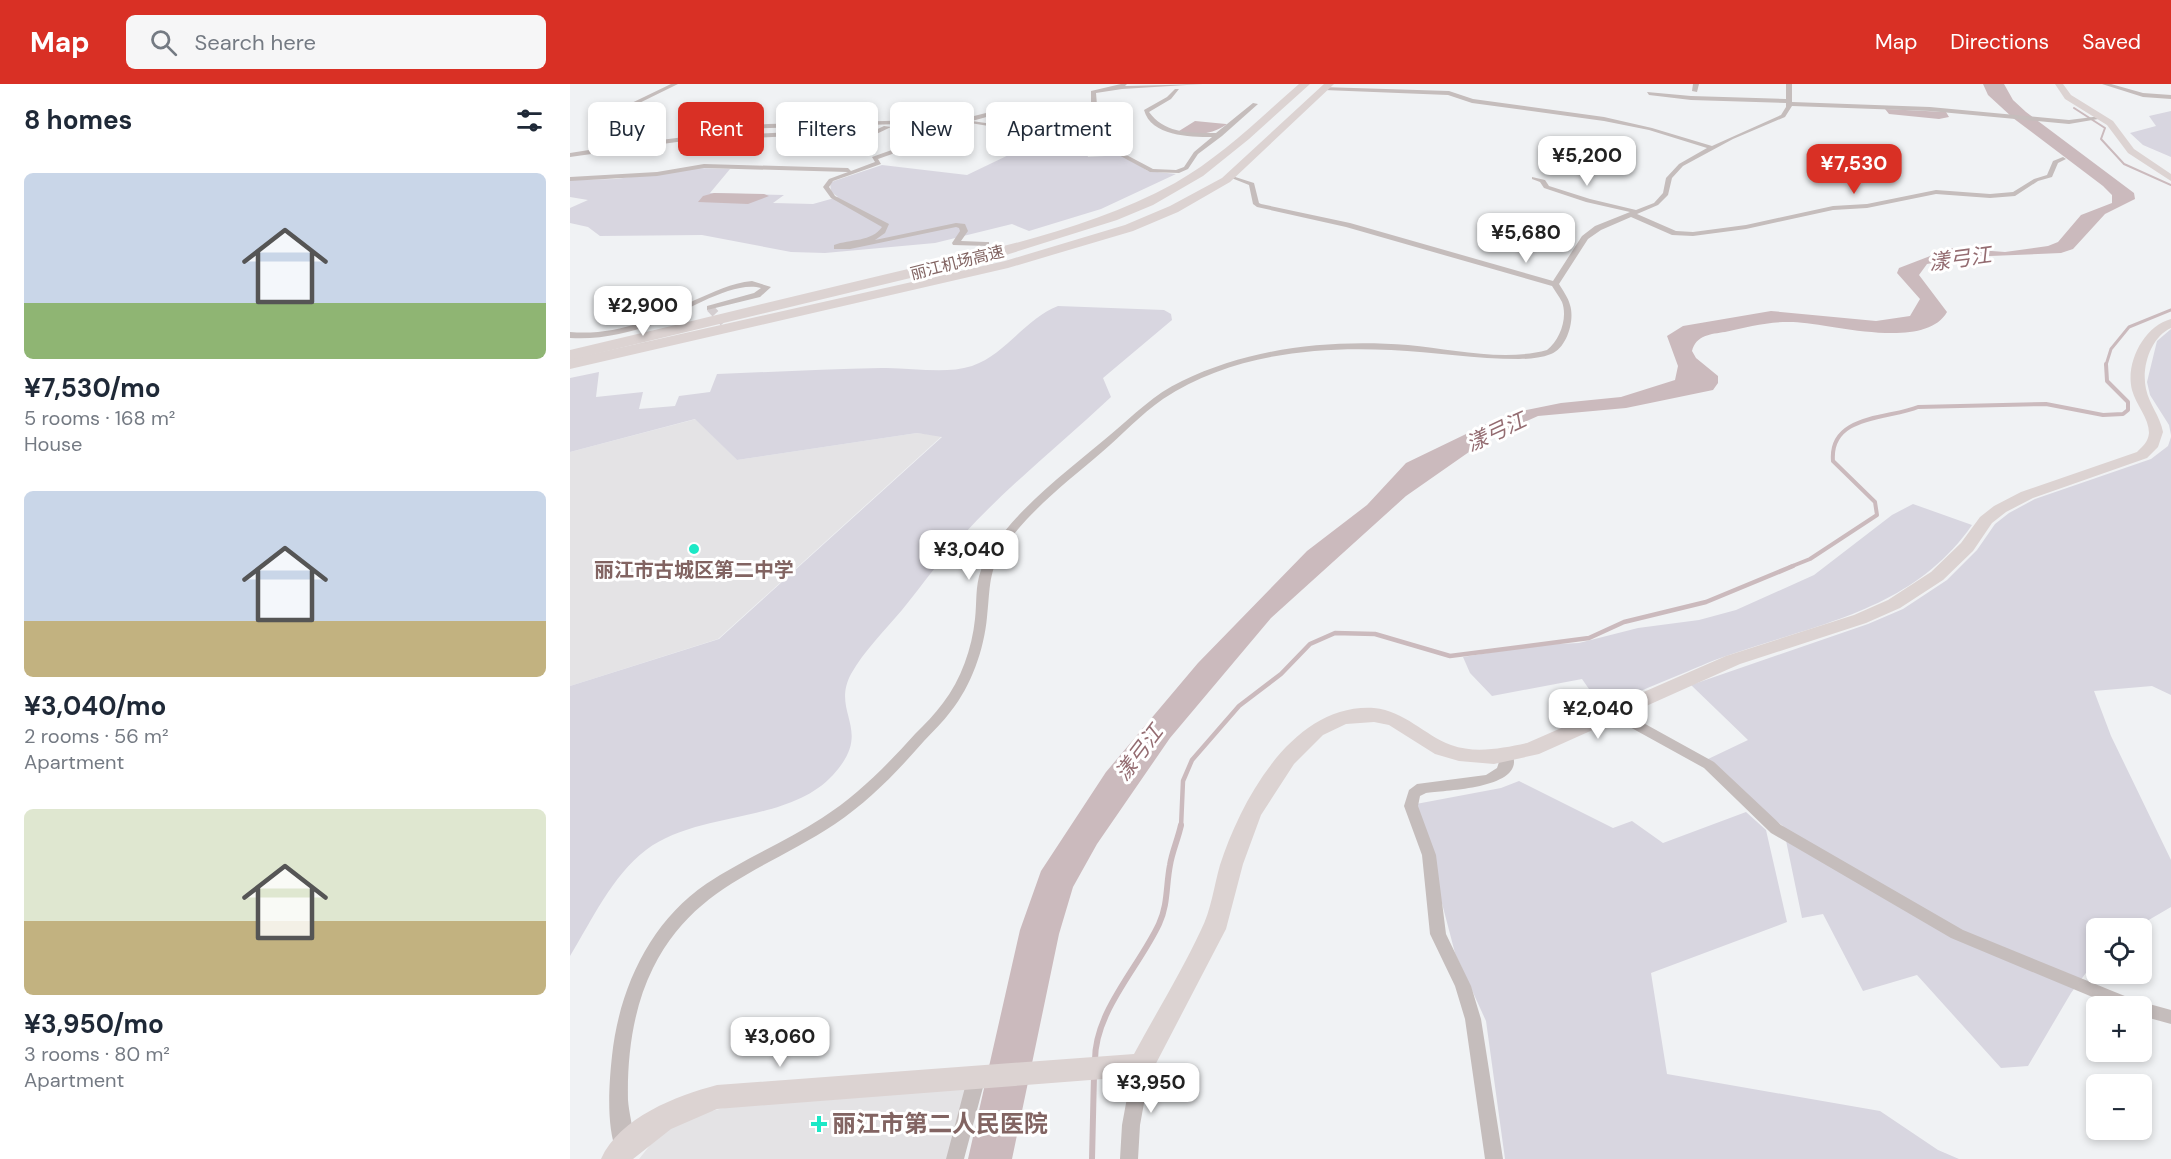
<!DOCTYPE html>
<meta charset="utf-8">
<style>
body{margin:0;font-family:"DM Sans","Noto Sans SC",sans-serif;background:#f6f6f7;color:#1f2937;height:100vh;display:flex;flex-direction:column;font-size:22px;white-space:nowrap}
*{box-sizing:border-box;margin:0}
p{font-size:20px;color:#747a83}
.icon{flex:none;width:33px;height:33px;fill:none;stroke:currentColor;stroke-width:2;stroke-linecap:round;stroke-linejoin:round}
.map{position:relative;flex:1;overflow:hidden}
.panel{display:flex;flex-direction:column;background:#fff;width:570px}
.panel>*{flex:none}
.guide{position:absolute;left:18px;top:18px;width:570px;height:54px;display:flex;gap:12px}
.controls{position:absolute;left:1516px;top:834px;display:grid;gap:12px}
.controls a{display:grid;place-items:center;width:66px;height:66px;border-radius:9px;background:#fff;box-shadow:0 3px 9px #0003;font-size:30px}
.price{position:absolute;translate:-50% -51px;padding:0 14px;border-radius:12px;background:#fff;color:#222;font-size:20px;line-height:39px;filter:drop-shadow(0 2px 3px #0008)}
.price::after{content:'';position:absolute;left:50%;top:36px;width:18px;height:14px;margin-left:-9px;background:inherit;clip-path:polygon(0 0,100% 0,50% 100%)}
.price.active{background:#d93025;color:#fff}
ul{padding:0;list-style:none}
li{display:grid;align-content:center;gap:12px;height:318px;padding:0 24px}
li span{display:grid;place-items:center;height:186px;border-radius:9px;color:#555}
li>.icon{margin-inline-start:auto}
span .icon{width:108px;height:108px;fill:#fffc;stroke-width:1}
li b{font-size:26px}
h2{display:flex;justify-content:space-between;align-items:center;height:72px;padding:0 24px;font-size:26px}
.chip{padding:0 21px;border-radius:9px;background:#fff;box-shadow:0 3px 9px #0003;font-size:21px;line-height:54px}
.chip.active{background:#d93025;color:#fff}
header{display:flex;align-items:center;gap:36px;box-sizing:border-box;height:84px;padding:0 30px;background:#d93025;color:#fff}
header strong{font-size:28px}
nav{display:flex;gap:33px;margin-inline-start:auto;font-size:21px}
.search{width:420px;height:54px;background:#f6f6f7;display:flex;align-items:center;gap:15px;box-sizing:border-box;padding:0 21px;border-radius:9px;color:#747a83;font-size:22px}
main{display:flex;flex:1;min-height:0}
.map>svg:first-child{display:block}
.built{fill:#e4e3e5}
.green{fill:#d8d6e0}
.water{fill:#cbbabd}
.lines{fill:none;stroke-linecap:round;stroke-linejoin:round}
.stream-far4{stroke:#cbbabd;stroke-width:2}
.stream-far3{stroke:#cbbabd;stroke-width:3}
.stream-far2{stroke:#cbbabd;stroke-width:4}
.stream-far1{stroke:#cbbabd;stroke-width:4.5}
.stream{stroke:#cbbabd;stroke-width:6}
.minor-tunnel{stroke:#d4ced0;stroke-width:8;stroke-dasharray:8 4;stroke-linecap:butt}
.minor{fill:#c5bdbc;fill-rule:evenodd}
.secondary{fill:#dcd3d2;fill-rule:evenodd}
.trunk{fill:#dcd3d2;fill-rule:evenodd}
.motorway{fill:#dcd3d2;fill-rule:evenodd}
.poi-dot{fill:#1ce8c6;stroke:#fff;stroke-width:2}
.labels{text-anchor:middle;stroke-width:6;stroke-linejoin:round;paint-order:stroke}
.far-street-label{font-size:16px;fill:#826462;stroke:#fff}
.poi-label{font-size:20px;font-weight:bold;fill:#826462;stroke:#fff}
.water-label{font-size:21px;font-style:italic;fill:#946c71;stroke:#fff}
.near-poi-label{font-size:24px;font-weight:bold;fill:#826462;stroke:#fff;text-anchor:start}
</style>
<header>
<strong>Map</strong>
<div class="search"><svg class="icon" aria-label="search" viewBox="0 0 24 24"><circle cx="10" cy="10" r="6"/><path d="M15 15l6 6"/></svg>Search here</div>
<nav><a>Map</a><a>Directions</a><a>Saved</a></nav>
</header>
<main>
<section class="panel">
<h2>8 homes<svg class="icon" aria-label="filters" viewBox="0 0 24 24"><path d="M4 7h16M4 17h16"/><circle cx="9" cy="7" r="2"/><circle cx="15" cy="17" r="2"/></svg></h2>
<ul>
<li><span style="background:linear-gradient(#c9d6e8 70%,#8fb573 0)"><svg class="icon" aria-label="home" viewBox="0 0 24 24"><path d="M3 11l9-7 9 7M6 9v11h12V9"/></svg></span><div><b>¥7,530/mo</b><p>5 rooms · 168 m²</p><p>House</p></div></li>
<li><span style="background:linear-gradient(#c9d6e8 70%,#c2b280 0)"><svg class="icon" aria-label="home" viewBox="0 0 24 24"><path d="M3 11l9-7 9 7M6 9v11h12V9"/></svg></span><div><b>¥3,040/mo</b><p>2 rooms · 56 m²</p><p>Apartment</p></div></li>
<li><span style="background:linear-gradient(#dfe7d0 60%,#c2b280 0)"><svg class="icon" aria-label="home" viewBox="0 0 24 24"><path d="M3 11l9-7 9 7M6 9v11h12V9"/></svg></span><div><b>¥3,950/mo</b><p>3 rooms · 80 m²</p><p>Apartment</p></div></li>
</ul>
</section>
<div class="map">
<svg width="1601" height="1075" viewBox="0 0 1601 1075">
<rect width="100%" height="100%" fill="#f0f2f4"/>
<path class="built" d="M126,335L167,376L347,349L372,352L148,555L0,602V368Z
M398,1003L381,1075H69L89,1050L127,1030L173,1020Z"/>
<path class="green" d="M1601,27V73L1573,61L1560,49L1586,42L1579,32Z
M478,60L517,68L518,73L552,71L578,87L606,90L531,125L459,147L442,140L365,159L255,169L221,168L132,151L30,152L18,143L0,139V124L18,116L0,113V96L46,95L127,84L160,85L140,109L214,111L203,119L243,120L268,113L261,108L260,99L264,97L312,81L397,91L455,63L467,65Z
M488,222L594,226L601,230L602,236L533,294L541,313C493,358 440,400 395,449C372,473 353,500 332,526C315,546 294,567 281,590C260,630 305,645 263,691C218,740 130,726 76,766C42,792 22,836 0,872V602L149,555L372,353L347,349L167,376L125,335L0,368V294L29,288L26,313L73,308L69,325L105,322L109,312L140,308L147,290C202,288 257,285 311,284C341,283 373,291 402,282C436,270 456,234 488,222Z
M1601,245V351L1599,341L1580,311L1577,298L1587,257Z
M1601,353V611L1582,602L1524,607L1541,652L1601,776V823L1565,844H1527V874L1501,909L1458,982L1431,984L1347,891L1293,907L1253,830L1232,834L1213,742L1184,720L1136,676L1178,656L1121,601L1298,540L1333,525L1377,496L1407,466L1425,440L1439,429L1465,415L1581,375L1598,362Z
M1343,420L1402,441C1343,526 1250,539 1159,571C1140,577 1122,586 1104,593C1080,603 1055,612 1035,628L1012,595L922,612L900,589L893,573L966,561L1009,559L1068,544L1129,536L1166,526L1244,491L1322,431Z
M949,697L1043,744L1062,737L1093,759L1176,728L1196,746L1217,838L1081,889L1097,990L1310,1027L1368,1066L1389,1075H935L916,937L885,869L846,720L931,704Z"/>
<path class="water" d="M1413,0H1434L1443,16L1456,28L1564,109L1565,115L1535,130L1503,165L1491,169L1395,173L1357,180L1349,191L1377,228C1354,268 1259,239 1223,238C1200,237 1177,243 1155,248C1141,250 1126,251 1122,267L1126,274L1148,292V299L1143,306L1056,324L968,332L919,354L836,412L701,534L600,654L527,760L503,803L489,850L442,1075H398L450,846L471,787L536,688L628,579L737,467L797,421L836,379L923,337L951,327L991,319L1051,313L1105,296L1108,282L1097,252L1113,242L1201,227L1306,237L1340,232L1350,215L1327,189L1329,184L1381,164L1435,168L1478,162L1488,158L1511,131L1542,119V111L1533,102L1443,34L1418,11Z
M1315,25L1376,28L1379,33L1369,35L1319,30Z
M625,37L656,40H657C644,50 624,53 609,47Z
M144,109L194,110L199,112L178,120L128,118L133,112Z"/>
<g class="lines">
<path class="stream-far4" d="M1504,24L1535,44L1531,55L1554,80L1601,101"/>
<path class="stream-far3" d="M1536,281L1541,265L1559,243L1601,226"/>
<path class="stream-far2" d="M1220,483L1240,475L1307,431L1305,418L1263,377C1259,330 1320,335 1348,323L1476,320L1533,331L1553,330L1558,326V318L1537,297L1536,280"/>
<path class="stream-far1" d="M611,743L613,697L622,676L669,622L711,590L740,560L765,549L805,550L880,572L1019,554L1054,538L1136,518L1223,482"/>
<path class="stream" d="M525,976C525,927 569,883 589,840C598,821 596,801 600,781C602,768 608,755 611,741
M522,1075L524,991"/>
<path class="minor-tunnel" d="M140,224L154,239"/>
<path class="minor" d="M101,0H108L51,28L38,48L39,51L51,57L45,62L114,53L223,48L299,49L314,42L321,43L300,53L223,52L114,57L0,73V69L38,63L44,57L35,53L32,48L47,26Z
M551,0H557L555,2H557L633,0L552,5L526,9L527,21L524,23L447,26L431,29L402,37L537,57L549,67L583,85L606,86L614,83L624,68L642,53C619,53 581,52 574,26L597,13L605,5H609L601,15L579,28C595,50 621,49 646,49L683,19L688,20L652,52L628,70L618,85L609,89L580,88L545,69L535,61L394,38L170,45L167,43L198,40L392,35L436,24L521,19V7Z
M1123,0H1129L1127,8L1122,7Z
M1216,0H1222V18L1360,23L1499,36L1531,32L1534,34L1499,40L1360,27L1222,22L1215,33L1163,55L1113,82L1102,94L1098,111L1088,121L1067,130L1106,147L1123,148L1176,141L1263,122L1297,120L1366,106L1420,110L1443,108L1464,95L1477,91L1483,77L1493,73L1496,75L1488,79L1482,93L1468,97L1445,112L1420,114L1366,110L1297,124L1263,126L1176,145L1123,152L1102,151L1061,133L1031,146L1018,155L989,200C993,207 998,213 1000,221C1005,236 997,264 981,270C971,274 960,275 949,275C906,275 864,268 821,266C744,262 659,271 593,315C571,330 552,351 532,368C497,398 456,429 431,468C418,490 420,509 417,533C414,566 401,602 381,627C373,638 363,647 354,657C327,688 299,717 265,740C194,787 124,802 83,884C63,924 57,972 58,1016C59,1032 67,1055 61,1069L54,1072L47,1069C36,1043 39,1000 42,972C49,905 80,838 136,800C173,775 215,758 252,734C288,711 317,681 345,650C355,640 365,630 373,619C391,596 402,564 405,535C407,519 405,502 411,486C431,435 499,386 540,351C564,331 584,310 612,297C682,263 762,255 838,261C882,265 933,278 977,266C990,256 998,234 992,218C989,212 985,207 982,202L776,143L687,123L683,120L679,101L659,93V91L684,99L689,119L691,120L780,139L983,197L1012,152L1025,142L1060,128L1016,118L974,104L970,98L962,95V93L975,96L979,102L1020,115L1066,126L1084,119L1093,109L1096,94L1109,80L1137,64L1079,46L1034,37L902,19L878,11L754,6L752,3L879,7L903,15L1034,33L1082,44L1142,62L1211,31L1216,23V19L1121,16L1079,11L1077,8L1121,12L1216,15Z
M1532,0H1541L1573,9L1601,11V15L1573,13Z
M353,55L391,59L388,61L356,58L308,75L311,80L263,97L259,103L265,112L319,140L315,149L305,156L386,139L395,140L398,147L391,157L416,158H419V162L383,161L382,159L390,147L389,144L386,143L280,165H264V161C280,155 302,158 312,143L261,114L253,103L259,95L278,88L134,84L87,92L0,97V93L87,88L134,80L278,84L281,87L305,78L302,73Z
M182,197L201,203L190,213L137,226V222L184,209L191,204C163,196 115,228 87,239C58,249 30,256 0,254V248C45,252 85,235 125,216C144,208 161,199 182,197Z
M1038,626L1068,636L1144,678L1211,741L1393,846L1567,917L1568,919L1572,918L1601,926V940L1572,932V922H1544L1381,854L1201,749L1134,684L1058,642L1033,633L1031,630L1033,627Z
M937,667L942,669C958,705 875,706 856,709L850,712L848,722L866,771L876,850L901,902L911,935L933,1075H915L895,935L885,902L860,850L852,771L834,722L839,706L847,700L916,691L927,684L932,669Z
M572,973L578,976L581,981L570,1041L568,1075H550L552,1041L563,981L566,976Z
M407,984L413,986L416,992L394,1075H376L398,992L401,986Z"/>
<path class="secondary" d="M1485,0H1493L1501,11L1543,37L1564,65L1601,90V97L1558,69L1537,41L1495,15Z
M1601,235V244C1581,253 1571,283 1576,305C1579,320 1590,332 1593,348L1588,363L1577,374L1463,414L1436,428L1422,439L1403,467L1373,496L1330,524L1296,539L1170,580L969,670L924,680L889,677L865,670L819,641L804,638L776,640L753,651L724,680L691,731L673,780L656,845L581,989L572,992L147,1025L101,1045L63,1075H31C50,1033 106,1012 147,1001L564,970C586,929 611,889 631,846C641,827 644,802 650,781C671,716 723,619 804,624C835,627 854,651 881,661C906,670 933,664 957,659L1156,572L1284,531L1318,516L1361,488L1391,459L1410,433L1424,422L1451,408L1567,368C1573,362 1578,358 1579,349C1579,334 1566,321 1562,306C1555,279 1574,242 1601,235Z"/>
<path class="trunk" d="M754,0H764L660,98L608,128L563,147L438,184L0,285V275L435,177L555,141L600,122L652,94Z"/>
<path class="motorway" d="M729,0H740L679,55L633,92L583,121L547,136L436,171L0,276V266C106,241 211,215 317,190C416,166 515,148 605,99C651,73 690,34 729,0Z"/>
</g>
<g class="poi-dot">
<circle cx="124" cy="465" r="6"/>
<path d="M246 1031h6v6h6v6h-6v6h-6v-6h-6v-6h6z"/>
</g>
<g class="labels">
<g class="far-street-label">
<text transform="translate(387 178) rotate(-14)" y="6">丽江机场高速</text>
</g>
<g class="poi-label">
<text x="124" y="493">丽江市古城区第二中学</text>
</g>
<g class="water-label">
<text transform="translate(1390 175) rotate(-8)" y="7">漾弓江</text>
<text transform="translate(926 348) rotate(-25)" y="7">漾弓江</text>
<text transform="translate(569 669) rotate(-53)" y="7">漾弓江</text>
</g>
<g class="near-poi-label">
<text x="262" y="1048">丽江市第二人民医院</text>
</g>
</g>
</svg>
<div class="controls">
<a><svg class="icon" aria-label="locate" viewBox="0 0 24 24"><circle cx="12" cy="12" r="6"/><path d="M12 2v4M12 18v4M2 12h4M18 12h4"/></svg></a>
<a>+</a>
<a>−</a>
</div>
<b class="price" style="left:1017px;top:103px">¥5,200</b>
<b class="price active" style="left:1284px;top:111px">¥7,530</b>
<b class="price" style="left:956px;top:180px">¥5,680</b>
<b class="price" style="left:73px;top:253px">¥2,900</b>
<b class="price" style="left:399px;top:497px">¥3,040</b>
<b class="price" style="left:1028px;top:656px">¥2,040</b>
<b class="price" style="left:210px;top:984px">¥3,060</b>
<b class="price" style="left:581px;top:1030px">¥3,950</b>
<div class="guide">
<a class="chip">Buy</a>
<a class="chip active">Rent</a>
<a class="chip">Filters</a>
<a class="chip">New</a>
<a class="chip">Apartment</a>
</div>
</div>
</main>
